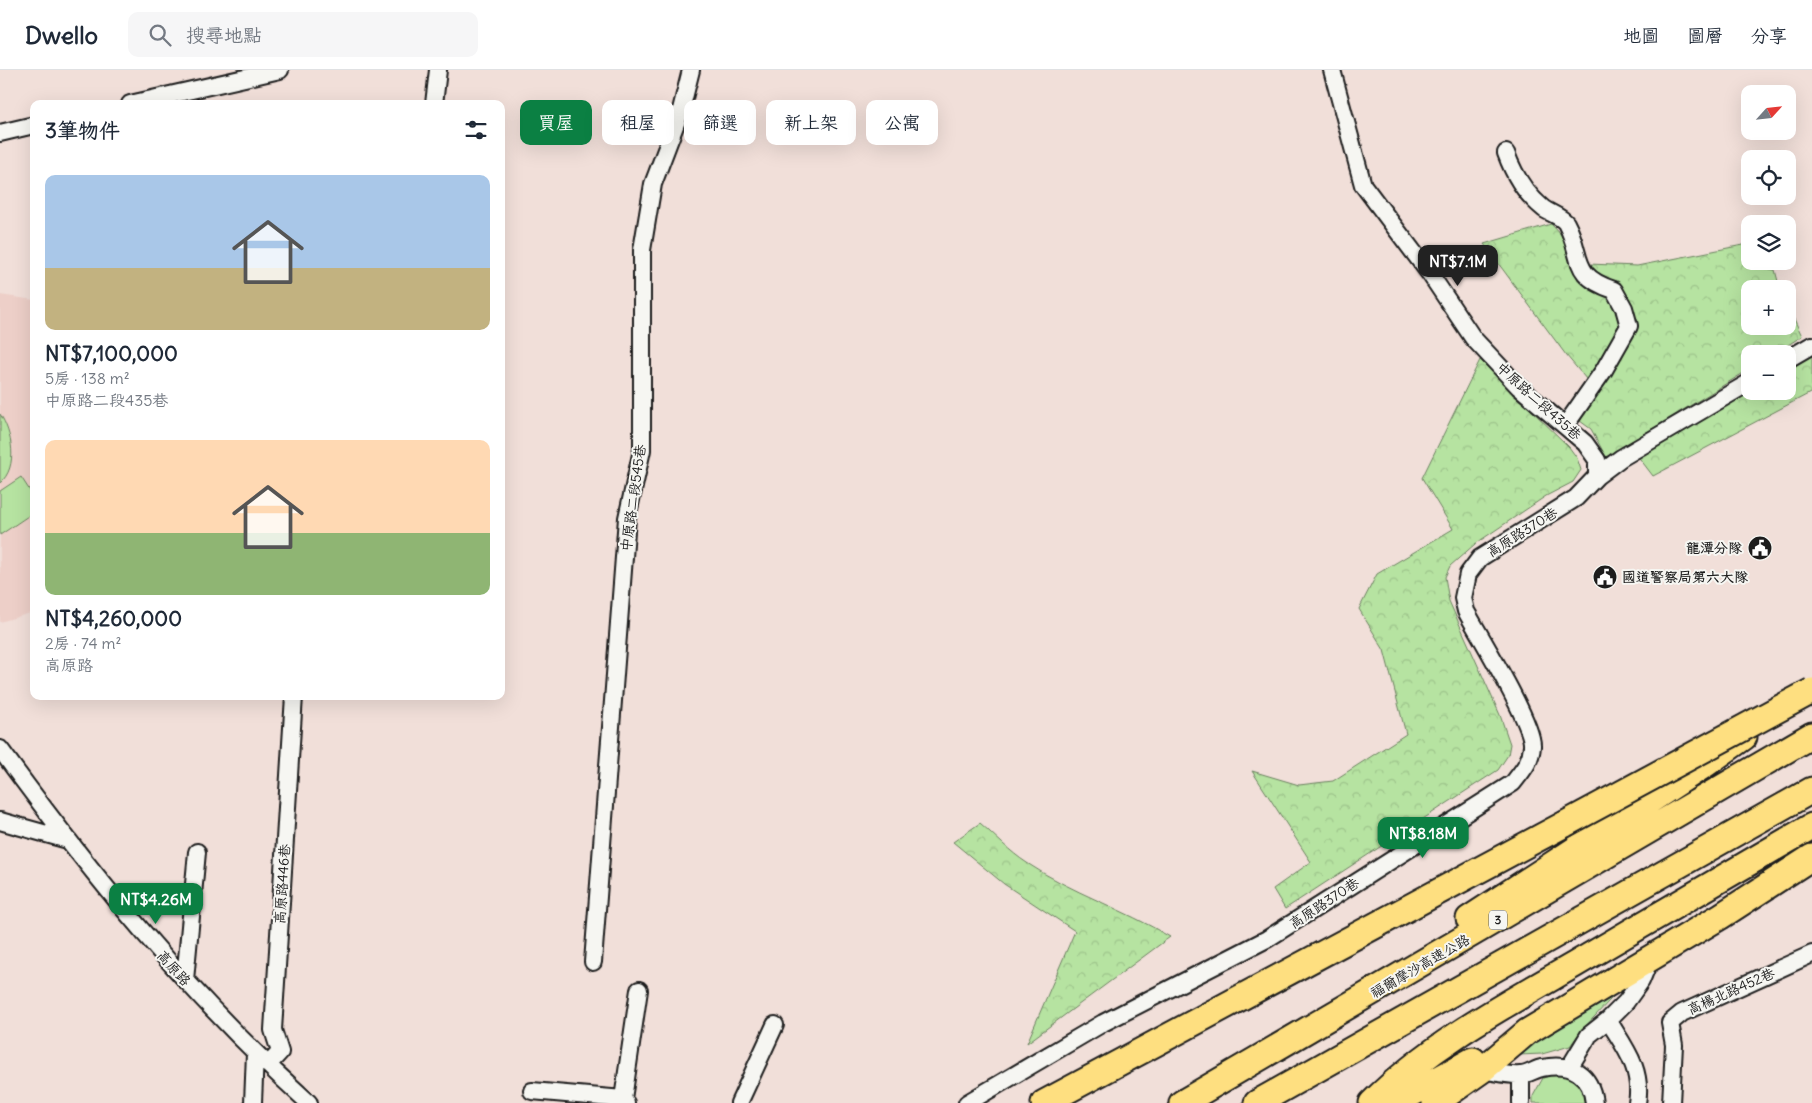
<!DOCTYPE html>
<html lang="zh-TW">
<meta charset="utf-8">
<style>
body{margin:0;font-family:Delius,"LXGW WenKai TC",sans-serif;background:#f6f6f7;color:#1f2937;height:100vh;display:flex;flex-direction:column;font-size:19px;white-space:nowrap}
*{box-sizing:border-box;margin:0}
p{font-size:16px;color:#747a83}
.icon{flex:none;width:28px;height:28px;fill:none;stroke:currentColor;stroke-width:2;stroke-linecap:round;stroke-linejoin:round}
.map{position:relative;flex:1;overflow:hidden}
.drawer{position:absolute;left:30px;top:30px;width:475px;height:600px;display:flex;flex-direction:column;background:#fff;border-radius:10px;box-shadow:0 5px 20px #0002}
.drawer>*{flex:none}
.guide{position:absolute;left:520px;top:30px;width:475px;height:45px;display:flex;gap:10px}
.needle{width:32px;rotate:63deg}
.tools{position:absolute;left:1741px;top:15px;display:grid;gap:10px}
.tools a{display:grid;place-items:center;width:55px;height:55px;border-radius:10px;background:#fff;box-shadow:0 5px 20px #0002;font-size:25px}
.price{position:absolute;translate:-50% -42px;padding:0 11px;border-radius:10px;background:#0b8043;color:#fff;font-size:16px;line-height:32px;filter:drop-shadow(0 1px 2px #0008)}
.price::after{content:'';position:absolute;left:50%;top:30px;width:15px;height:11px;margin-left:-8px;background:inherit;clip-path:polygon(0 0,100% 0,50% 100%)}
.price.on{background:#222;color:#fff}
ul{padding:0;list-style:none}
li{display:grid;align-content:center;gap:10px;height:265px;padding:0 15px}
li span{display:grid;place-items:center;height:155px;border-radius:10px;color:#555}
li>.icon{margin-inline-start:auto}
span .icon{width:90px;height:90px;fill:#fffc;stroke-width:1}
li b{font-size:21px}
h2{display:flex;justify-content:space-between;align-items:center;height:60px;padding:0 15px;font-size:21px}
.pill{padding:0 18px;border-radius:10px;background:#fff;box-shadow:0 5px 20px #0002;font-size:18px;line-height:45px}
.pill.on{background:#0b8043;color:#fff}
header{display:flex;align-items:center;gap:30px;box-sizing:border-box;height:70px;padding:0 25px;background:#fff;border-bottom:1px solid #e0e1e3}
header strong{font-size:24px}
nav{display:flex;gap:28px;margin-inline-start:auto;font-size:18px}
.search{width:350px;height:45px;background:#f6f6f7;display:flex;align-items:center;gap:12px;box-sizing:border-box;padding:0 18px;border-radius:10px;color:#747a83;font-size:19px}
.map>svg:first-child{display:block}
.built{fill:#edcfc8}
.green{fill:#b6e3a1;stroke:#69805e}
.forest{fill:url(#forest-crowns);stroke:#69805e}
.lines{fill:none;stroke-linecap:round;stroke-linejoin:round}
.minor-casing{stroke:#1c1c1c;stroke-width:20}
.highway-casing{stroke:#1c1c1c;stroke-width:29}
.minor{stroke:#f6f6f2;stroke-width:16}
.highway{stroke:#fedf80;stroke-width:25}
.highway-bridge-casing{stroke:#1c1c1c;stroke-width:29;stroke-linecap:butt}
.highway-bridge{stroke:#fedf80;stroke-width:25}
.labels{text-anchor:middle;stroke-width:4;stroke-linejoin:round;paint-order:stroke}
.shield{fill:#f6f6f2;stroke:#5d5d5c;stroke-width:1}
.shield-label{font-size:12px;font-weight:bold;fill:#1c1c1c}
.street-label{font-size:14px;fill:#1c1c1c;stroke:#f6f6f2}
.poi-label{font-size:14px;font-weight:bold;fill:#1c1c1c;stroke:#f6f6f2;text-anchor:end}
</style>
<header>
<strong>Dwello</strong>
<div class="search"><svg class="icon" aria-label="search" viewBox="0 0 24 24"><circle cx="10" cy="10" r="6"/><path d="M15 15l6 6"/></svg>搜尋地點</div>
<nav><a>地圖</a><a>圖層</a><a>分享</a></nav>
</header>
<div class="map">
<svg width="1812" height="1033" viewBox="0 0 1812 1033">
<defs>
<pattern id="forest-crowns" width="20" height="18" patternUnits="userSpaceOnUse" patternTransform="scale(1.25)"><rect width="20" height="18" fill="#b6e3a1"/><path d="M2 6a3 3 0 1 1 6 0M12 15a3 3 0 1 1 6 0" fill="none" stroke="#9cc28a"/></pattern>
</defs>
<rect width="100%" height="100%" fill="#f1dfd9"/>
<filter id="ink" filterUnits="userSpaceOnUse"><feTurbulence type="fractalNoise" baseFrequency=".02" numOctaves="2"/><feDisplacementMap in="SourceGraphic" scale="10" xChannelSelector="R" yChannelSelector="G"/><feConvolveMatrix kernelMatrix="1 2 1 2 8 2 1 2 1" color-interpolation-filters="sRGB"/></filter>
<g filter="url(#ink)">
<path class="built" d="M0,225L34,230V542L0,552Z"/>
<path class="green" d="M0,344C12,362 19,397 0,413Z
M21,407L34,427V442L0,465V421Z
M1624,915L1581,961L1570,976L1542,984L1519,985L1581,938Z
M1555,1004C1576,1004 1581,1015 1588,1033H1533V1026L1543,1008Z"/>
<path class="forest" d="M1551,154L1589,194L1637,196L1748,174L1750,191H1754L1756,197L1775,200L1780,219H1750V256H1788V236L1802,266L1774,284H1750V299L1606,387L1591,359L1580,351L1597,322L1566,285L1484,174Z
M1812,285V322L1653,406L1637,385L1750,321H1788V299Z
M1480,290L1569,377L1577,388L1581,400L1573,412L1546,426L1475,474L1450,496L1445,507L1449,531L1500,645L1510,674L1508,685L1498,700L1285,839L1273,819L1311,792L1252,701L1299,715L1333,711L1406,664L1384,580L1359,539L1377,504L1453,459L1422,408Z
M980,753C995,766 1010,782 1027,793C1072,823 1124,839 1170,867L1027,973L1075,861L1004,814L953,772Z"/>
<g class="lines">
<defs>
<path id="minor" d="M1332,0L1363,115L1430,204L1473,268L1519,317L1585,373L1597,390V406
M130,34L280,0
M434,34L438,0
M0,63L34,55
M1506,83C1514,105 1525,124 1544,139C1550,143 1562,147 1566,153C1584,187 1569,205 1614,220L1624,238L1629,256L1604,300L1565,356
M1788,289L1812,275
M0,679C94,808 190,926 309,1033
M0,751L68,770
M593,892L627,448L642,380V180L653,114L681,40L691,0
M185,910L197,782
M1608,950C1625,978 1643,999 1637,1033
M268,995L280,982L273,960L294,626
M1569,998L1589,965L1608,950L1626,932L1641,911L1650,889
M1482,1000C1494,1002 1509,1006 1520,1005C1528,1005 1535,999 1542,998C1571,992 1591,1004 1594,1033
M1521,1005V1033
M532,1021L623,1029
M253,1033L255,983
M626,1033L623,1029L639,920
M739,1033L775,955
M967,1033L1103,953L1267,869L1513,713C1522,701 1531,692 1532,676C1534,654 1479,565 1466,541L1463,528L1468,504L1480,488L1576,428L1597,406L1621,388L1750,312
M1671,1033L1674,975L1670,953L1682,943L1812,884"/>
<path id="highway" d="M1469,849L1706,694L1744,667
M1044,1033L1565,754
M1182,1033L1812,665
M1257,1033L1812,720
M1372,1033C1430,975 1503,936 1574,895C1653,848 1733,802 1812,756
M1395,1033L1473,990
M1435,1033L1482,1000L1527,962L1721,846L1812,787"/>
</defs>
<use href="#minor" class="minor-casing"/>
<use href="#highway" class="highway-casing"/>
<use href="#minor" class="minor"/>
<use href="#highway" class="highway"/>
<defs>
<path id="highway-bridge" d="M1565,754L1812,621"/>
</defs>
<use href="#highway-bridge" class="highway-bridge-casing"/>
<use href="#highway-bridge" class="highway-bridge"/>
</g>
</g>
<defs>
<symbol id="civic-disc" viewBox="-11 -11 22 22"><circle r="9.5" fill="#1c1c1c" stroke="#f6f6f2"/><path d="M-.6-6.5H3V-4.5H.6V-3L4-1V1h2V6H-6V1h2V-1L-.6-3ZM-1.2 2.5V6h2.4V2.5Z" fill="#fff"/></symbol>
</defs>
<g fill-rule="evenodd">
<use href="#civic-disc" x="1746" y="464" width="28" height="28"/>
<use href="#civic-disc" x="1591" y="493" width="28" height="28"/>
</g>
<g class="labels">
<rect class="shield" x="1489" y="840.5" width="18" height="19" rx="4"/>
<g class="shield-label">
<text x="1498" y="854">3</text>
</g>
<g class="street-label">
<text transform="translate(1539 331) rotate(42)" y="5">中原路二段435巷</text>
<text transform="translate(633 428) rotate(-82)" y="5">中原路二段545巷</text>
<text transform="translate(1522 462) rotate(-32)" y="5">高原路370巷</text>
<text transform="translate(282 814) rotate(-86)" y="5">高原路446巷</text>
<text transform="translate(1324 833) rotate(-33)" y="5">高原路370巷</text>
<text transform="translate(1420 896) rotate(-30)" y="5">福爾摩沙高速公路</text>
<text transform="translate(174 898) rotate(48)" y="5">高原路</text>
<text transform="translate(1731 921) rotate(-24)" y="5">高楊北路452巷</text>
</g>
<g class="poi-label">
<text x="1742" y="483">龍潭分隊</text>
<text x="1622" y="512" text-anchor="start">國道警察局第六大隊</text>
</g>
</g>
</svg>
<div class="tools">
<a><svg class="needle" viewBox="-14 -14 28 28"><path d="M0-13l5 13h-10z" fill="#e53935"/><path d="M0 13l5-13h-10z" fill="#747a83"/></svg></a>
<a><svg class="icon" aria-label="locate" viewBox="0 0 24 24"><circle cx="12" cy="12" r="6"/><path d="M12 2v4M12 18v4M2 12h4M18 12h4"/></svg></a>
<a><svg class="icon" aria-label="layers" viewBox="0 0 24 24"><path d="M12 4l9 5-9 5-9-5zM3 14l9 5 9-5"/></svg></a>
<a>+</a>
<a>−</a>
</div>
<b class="price on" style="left:1458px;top:217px">NT$7.1M</b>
<b class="price" style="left:1423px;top:789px">NT$8.18M</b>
<b class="price" style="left:156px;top:855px">NT$4.26M</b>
<div class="guide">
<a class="pill on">買屋</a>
<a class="pill">租屋</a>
<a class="pill">篩選</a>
<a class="pill">新上架</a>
<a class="pill">公寓</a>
</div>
<section class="drawer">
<h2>3筆物件<svg class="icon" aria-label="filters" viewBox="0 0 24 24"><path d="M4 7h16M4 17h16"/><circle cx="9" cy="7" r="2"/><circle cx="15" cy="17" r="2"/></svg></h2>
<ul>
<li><span style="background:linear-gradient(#a9c7e8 60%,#c2b280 0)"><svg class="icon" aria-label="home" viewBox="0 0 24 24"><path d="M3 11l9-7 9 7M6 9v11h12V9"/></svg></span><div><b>NT$7,100,000</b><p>5房 · 138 m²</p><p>中原路二段435巷</p></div></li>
<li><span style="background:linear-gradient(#ffd9b3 60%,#8fb573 0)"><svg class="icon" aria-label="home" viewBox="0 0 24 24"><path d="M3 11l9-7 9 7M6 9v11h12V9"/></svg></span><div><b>NT$4,260,000</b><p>2房 · 74 m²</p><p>高原路</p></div></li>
</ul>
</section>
</div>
